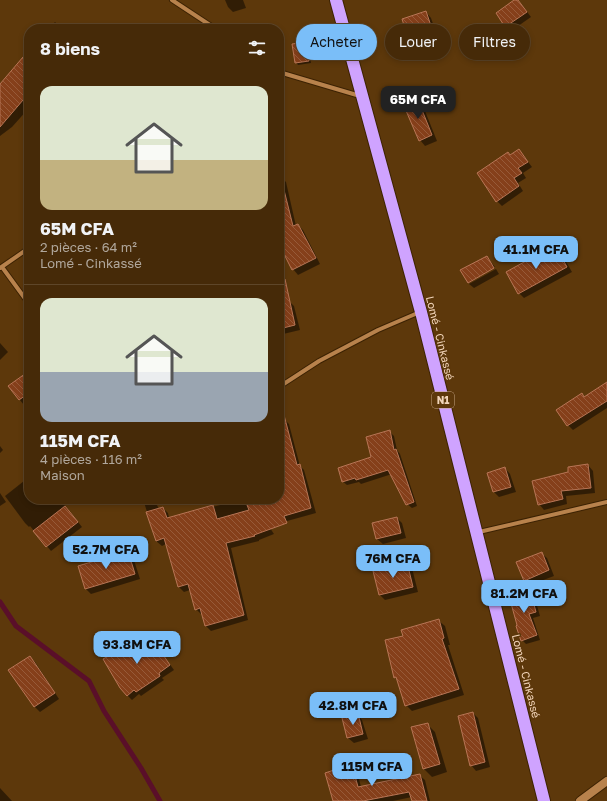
<!DOCTYPE html>
<html lang="fr">
<meta charset="utf-8">
<style>
body{margin:0;font-family:"Golos Text",sans-serif;background:#503616;color:#f1f3f6;height:100vh;display:flex;flex-direction:column;font-size:15px;white-space:nowrap}
*{box-sizing:border-box;margin:0}
p{font-size:13px;color:#b0a79c}
.icon{flex:none;width:22px;height:22px;fill:none;stroke:currentColor;stroke-width:2;stroke-linecap:round;stroke-linejoin:round}
.map{position:relative;flex:1;overflow:hidden}
.details{position:absolute;left:24px;top:24px;width:260px;height:480px;display:flex;flex-direction:column;background:#462a08;border-radius:16px;box-shadow:0 2px 6px #0003,0 0 0 1px #5e4629}
.details>*{flex:none}
.top-card{position:absolute;left:296px;top:24px;width:251px;height:36px;display:flex;gap:8px}
.price{position:absolute;translate:-50% -34px;padding:0 9px;border-radius:8px;background:#7abef8;color:#111;font-size:13px;line-height:26px;filter:drop-shadow(0 1px 2px #0008)}
.price::after{content:'';position:absolute;left:50%;top:24px;width:12px;height:9px;margin-left:-6px;background:inherit;clip-path:polygon(0 0,100% 0,50% 100%)}
.price.active{background:#222;color:#fff}
ul{padding:0;list-style:none}
li{display:grid;align-content:center;gap:8px;height:212px;padding:0 16px}
li+li{border-top:1px solid #5e4629}
li span{display:grid;place-items:center;height:124px;border-radius:12px;color:#555}
li>.icon{margin-inline-start:auto}
span .icon{width:72px;height:72px;fill:#fffc;stroke-width:1}
li b{font-size:17px}
h2{display:flex;justify-content:space-between;align-items:center;height:48px;padding:0 16px;font-size:17px}
.chip{padding:0 14px;border-radius:18px;background:#462a08;box-shadow:0 2px 6px #0003,0 0 0 1px #5e4629;font-size:14px;line-height:36px}
.chip.active{background:#7abef8;color:#111}
.map>svg:first-child{display:block}
.shadow{fill:#0007}
.lines{fill:none;stroke-linecap:round;stroke-linejoin:round}
.stream{stroke:#5a0f29;stroke-width:5}
.building{fill:url(#building-back-hatch);stroke:#b87555}
.street-casing{stroke:#3c2203;stroke-width:6}
.secondary-casing{stroke:#3c2203;stroke-width:10}
.highway-casing{stroke:#3c2203;stroke-width:14}
.street{stroke:#b8824c;stroke-width:4}
.secondary{stroke:#b8824c;stroke-width:8}
.highway{stroke:#cfa3ff;stroke-width:12}
.labels{text-anchor:middle;stroke-width:3;stroke-linejoin:round;paint-order:stroke}
.shield{fill:#5d380b;stroke:#c5a585;stroke-width:1}
.shield-label{font-size:10px;font-weight:bold;fill:#f1d4b9}
.street-label{font-size:11px;fill:#f1d4b9;stroke:#5d380b}
</style>
<div class="map">
<svg width="607" height="801" viewBox="0 0 607 801">
<defs>
<pattern id="building-back-hatch" width="6" height="6" patternUnits="userSpaceOnUse"><rect width="6" height="6" fill="#853f1a"/><path d="M-1 5l2 2M0 0l6 6M5-1l2 2" fill="none" stroke="#975a39"/></pattern>
</defs>
<rect width="100%" height="100%" fill="#5d380b"/>
<path class="shadow" d="M225,0H243L246,8L233,12L228,7Z
M516,0L522,5L531,17L511,31L506,26Z
M426,12L431,18L437,35L415,42L409,37Z
M55,22L62,29H49Z
M306,43L308,46L311,63L298,65L296,62Z
M29,52V108L12,127L0,136V86Z
M418,101L423,106L437,141L425,146L420,140Z
M519,150L532,167L523,173L526,178L518,183L523,191L502,206L497,201L510,156Z
M280,176L286,182L296,226L298,225L303,230L320,264L298,275L293,269L279,241V177Z
M555,246L560,251L572,272L524,298L519,293Z
M487,257L495,267L469,283L462,271Z
M496,269L499,274L474,288L469,284Z
M289,301L294,306L300,330L279,335V303Z
M0,343L8,352L0,360Z
M29,373V401L24,405L19,399Z
M607,384V408L573,430L568,425Z
M284,419L289,424L300,466L304,470L316,513L280,523L270,499H279V420Z
M389,431L394,436L397,450L400,454L417,506L412,508L407,504L392,474L361,484L359,482L347,485L342,481L373,457Z
M29,443V454L24,447Z
M0,446L3,450L0,453Z
M588,465L593,471L595,493L566,496L567,504L544,510L539,504L569,473Z
M505,468L510,474L516,492L499,497L494,492L488,474Z
M29,477V499H60L82,527L51,551L30,526L29,527L25,523L5,496Z
M0,493L6,502L0,506Z
M143,499H154L159,509L163,508L168,513L169,518L228,503L225,499H251L274,534L259,540V541L231,548L248,620L211,631L206,626L202,614H201L196,609L190,590L184,592L179,587L166,544L162,546L156,541Z
M397,518L402,523L406,538L383,544L377,539L373,524Z
M128,552L133,557L140,579L91,594L86,589L79,567Z
M541,553L547,558L554,576L530,585L525,580Z
M407,563L412,568L418,592L385,600L380,595L374,571Z
M530,591L534,595L540,616L533,618L540,640L526,644L522,640Z
M438,620L445,626L450,645H448L464,695L412,711L406,705L398,679L395,677L404,637Z
M149,635L174,670L162,678L164,680L141,696L139,694L132,700L127,695L120,654Z
M30,657L35,662L59,699L40,712L34,706Z
M473,713L478,718L490,767L476,771L471,765Z
M357,714L362,720L368,739L354,743L348,738L343,718Z
M427,724L435,732L447,772L432,777L424,769Z
M351,766L357,771L361,787L419,775L425,780L430,801H413L412,797L393,801H334Z
M0,788L12,801H0Z"/>
<g class="lines">
<path class="stream" d="M0,602L16,626L89,681L104,711L141,768L160,801"/>
</g>
<path class="building" d="M514,0H518L527,12L505,27L496,13Z
M426,11L432,29L408,38L402,19Z
M306,42L309,61L295,63L292,44Z
M29,50V93L0,127V84Z
M418,100L432,135L419,141L404,106Z
M519,149L528,162L518,168L522,173L514,178L519,186L496,202L477,173L508,152L510,155Z
M279,190H284L293,226L298,224L316,258L292,270L279,244Z
M555,245L567,267L518,294L506,272Z
M487,256L494,268L468,283L460,270Z
M285,279L295,325L279,329V280Z
M29,371V393L19,400L8,386Z
M607,382V401L567,426L556,410L582,393L584,397Z
M279,415H284L297,465L300,464L311,508L284,516L287,523L254,535L255,536L226,543L244,615L205,626L200,608L195,610L188,584L178,587L164,538L156,541L146,512L163,507L167,518L213,505L217,519L249,510L247,505L264,499H279Z
M390,430L394,450L396,449L414,502L406,505L388,470L356,480L355,478L342,482L338,468L371,457L366,437Z
M588,464L591,488L561,491L563,499L538,505L532,481L568,472V467Z
M505,467L511,487L493,492L487,473Z
M65,506L78,522L46,547L33,531Z
M397,517L401,533L376,539L372,523Z
M128,551L135,574L85,589L78,566Z
M542,552L549,570L524,581L516,562Z
M407,562L413,587L379,595L373,571Z
M530,590L536,612L529,614L537,635L521,641L516,626L517,625L509,596Z
M439,619L444,638L442,639L459,689L405,706L396,677L394,678L385,640L403,636L401,630Z
M149,634L170,665L159,673L160,676L136,692L134,690L127,696L120,688L103,659L118,651L119,653Z
M30,656L55,693L34,707L8,670Z
M473,712L485,762L470,766L458,716Z
M358,713L363,734L347,738L342,718Z
M428,723L440,764L423,769L411,727Z
M352,764L358,787L420,774L427,801H412L409,792L363,801H333L325,773Z"/>
<g class="lines">
<defs>
<path id="street" d="M172,0L216,29
M279,72L360,96
M2,267L29,304
M0,268L29,248
M279,387L319,361L378,330L420,312
M479,532L607,502"/>
<path id="secondary" d="M580,801L607,781"/>
<path id="highway" d="M336,0L421,312L544,801"/>
</defs>
<use href="#street" class="street-casing"/>
<use href="#secondary" class="secondary-casing"/>
<use href="#highway" class="highway-casing"/>
<use href="#street" class="street"/>
<use href="#secondary" class="secondary"/>
<use href="#highway" class="highway"/>
</g>
<g class="labels">
<rect class="shield" x="432" y="392" width="22" height="16" rx="3"/>
<g class="shield-label">
<text x="443" y="404">N1</text>
</g>
<g class="street-label">
<text transform="translate(440 338) rotate(76)" y="4">Lomé - Cinkassé</text>
<text transform="translate(526 676) rotate(76)" y="4">Lomé - Cinkassé</text>
</g>
</g>
</svg>
<b class="price active" style="left:418px;top:120px">65M CFA</b>
<b class="price" style="left:536px;top:270px">41.1M CFA</b>
<b class="price" style="left:106px;top:570px">52.7M CFA</b>
<b class="price" style="left:393px;top:579px">76M CFA</b>
<b class="price" style="left:524px;top:614px">81.2M CFA</b>
<b class="price" style="left:137px;top:665px">93.8M CFA</b>
<b class="price" style="left:353px;top:726px">42.8M CFA</b>
<b class="price" style="left:372px;top:787px">115M CFA</b>
<div class="top-card">
<a class="chip active">Acheter</a>
<a class="chip">Louer</a>
<a class="chip">Filtres</a>
</div>
<section class="details">
<h2>8 biens<svg class="icon" aria-label="filters" viewBox="0 0 24 24"><path d="M4 7h16M4 17h16"/><circle cx="9" cy="7" r="2"/><circle cx="15" cy="17" r="2"/></svg></h2>
<ul>
<li><span style="background:linear-gradient(#dfe7d0 60%,#c2b280 0)"><svg class="icon" aria-label="home" viewBox="0 0 24 24"><path d="M3 11l9-7 9 7M6 9v11h12V9"/></svg></span><div><b>65M CFA</b><p>2 pièces · 64 m²</p><p>Lomé - Cinkassé</p></div></li>
<li><span style="background:linear-gradient(#dfe7d0 60%,#9aa5b1 0)"><svg class="icon" aria-label="home" viewBox="0 0 24 24"><path d="M3 11l9-7 9 7M6 9v11h12V9"/></svg></span><div><b>115M CFA</b><p>4 pièces · 116 m²</p><p>Maison</p></div></li>
</ul>
</section>
</div>
